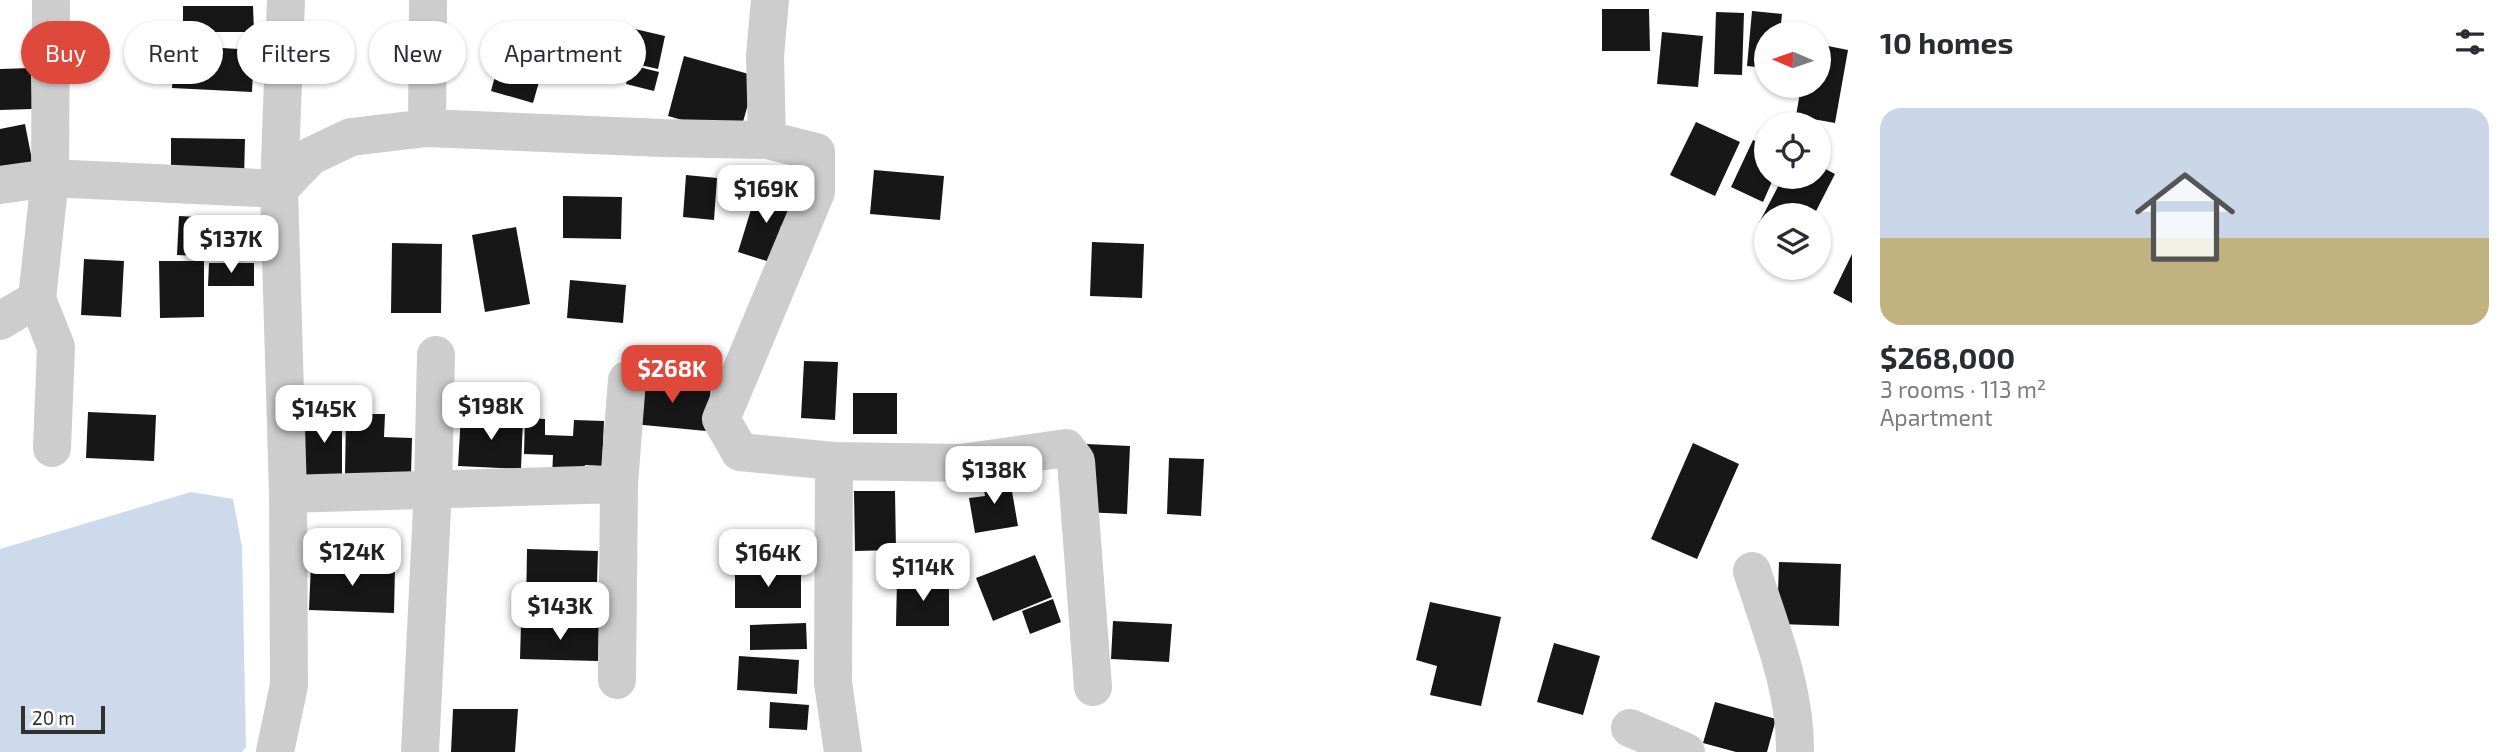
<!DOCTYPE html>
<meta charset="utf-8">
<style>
body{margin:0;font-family:"Exo 2",sans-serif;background:#f2f2f3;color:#2b2b33;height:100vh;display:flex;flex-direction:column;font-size:26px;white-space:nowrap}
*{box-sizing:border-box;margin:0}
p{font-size:23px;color:#7c7c81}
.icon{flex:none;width:38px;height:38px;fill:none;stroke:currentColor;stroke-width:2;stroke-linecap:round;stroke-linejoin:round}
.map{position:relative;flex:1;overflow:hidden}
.side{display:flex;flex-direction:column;background:#fff;width:665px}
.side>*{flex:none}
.guide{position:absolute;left:21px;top:21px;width:665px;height:63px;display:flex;gap:14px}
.needle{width:46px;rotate:272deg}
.controls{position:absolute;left:1754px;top:21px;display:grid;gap:14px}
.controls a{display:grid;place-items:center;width:77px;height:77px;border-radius:50%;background:#fff;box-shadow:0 2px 5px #0004;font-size:35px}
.scale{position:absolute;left:21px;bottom:18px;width:84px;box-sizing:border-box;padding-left:7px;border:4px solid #303030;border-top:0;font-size:19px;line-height:24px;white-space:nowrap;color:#303030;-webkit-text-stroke:5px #fff;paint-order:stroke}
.price{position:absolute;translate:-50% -60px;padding:0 16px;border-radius:14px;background:#fff;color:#222;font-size:23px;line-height:46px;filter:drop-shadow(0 2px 4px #0008)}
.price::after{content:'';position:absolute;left:50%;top:42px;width:21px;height:16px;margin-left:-10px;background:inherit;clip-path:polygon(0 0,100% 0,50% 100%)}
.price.current{background:#de493b;color:#fff}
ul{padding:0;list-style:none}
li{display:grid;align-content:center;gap:14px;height:371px;padding:0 28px}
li+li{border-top:2px solid #e1e1e2}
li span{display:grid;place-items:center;height:217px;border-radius:21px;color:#555}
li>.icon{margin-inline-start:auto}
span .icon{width:126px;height:126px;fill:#fffc;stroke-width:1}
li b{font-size:30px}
h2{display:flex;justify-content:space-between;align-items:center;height:84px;padding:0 28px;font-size:30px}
.tag{padding:0 24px;border-radius:32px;background:#fff;box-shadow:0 2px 5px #0004;font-size:24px;line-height:63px}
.tag.current{background:#de493b;color:#fff}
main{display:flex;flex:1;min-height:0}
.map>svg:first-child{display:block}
.water{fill:#ccdaeb}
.building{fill:#171717}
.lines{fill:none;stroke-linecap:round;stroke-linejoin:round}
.minor{stroke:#cdcdcd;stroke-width:38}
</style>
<main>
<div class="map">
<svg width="1852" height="752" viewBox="0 0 1852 752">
<rect width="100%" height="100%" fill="#fff"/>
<path class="water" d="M191,492L233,499L242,547L246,747L242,752H0V549Z"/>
<path class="building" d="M183,6H253L254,32H183Z
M1602,9H1649L1650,51H1602Z
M1752,11L1782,14L1780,33H1766V68L1747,66Z
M1716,12L1744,13L1742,75L1714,74Z
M509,24L552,36L533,103L491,91Z
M635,29L665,36L658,69L627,62Z
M1662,32L1703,36L1698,87L1657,84Z
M1818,44L1848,50L1835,123L1796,116L1801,86H1818Z
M175,45L254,50L252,92L172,88Z
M684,56L756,76L739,136L668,116Z
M631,65L659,72L654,91L626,84Z
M31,68L32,109L0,110V69Z
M1696,122L1740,142L1715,196L1670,175Z
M25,124L33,165L0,172V129Z
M171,138L245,139L244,179L171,178Z
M1753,140L1766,146V177H1774L1763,202L1731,187Z
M1818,165L1835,174L1814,215H1766V226L1759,223L1783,177H1818Z
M874,170L944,176L940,220L870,214Z
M686,175L717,178L714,220L683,217Z
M757,190L796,202L788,228L781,226L770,262L738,252Z
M563,196L622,197L621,239L563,238Z
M179,216L199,217L197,256L177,255Z
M231,221L247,236L246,258L203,257L204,226Z
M516,227L530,304L485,312L472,235Z
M1092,242L1144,244L1142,298L1090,296Z
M392,243L442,244L441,313H391Z
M1852,254V303L1833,293Z
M84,259L124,261L121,317L81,315Z
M159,261H204V317L160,318Z
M209,263H254V286H208Z
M570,280L626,285L623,323L567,318Z
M804,361L838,362L835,420L801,418Z
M637,379L711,387L706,431L633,424Z
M853,393H897V434H853Z
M88,412L156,415L154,461L86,458Z
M342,413V477H305V414Z
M346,414H385L384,437L412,438L411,476L345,475Z
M461,415L523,418L521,469L458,466Z
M525,418L545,419V435L573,436L574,420L604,421L602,466L585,465L584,479L552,478L553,455L524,454Z
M1693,443L1739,464L1697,559L1651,539Z
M1086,444L1130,446L1127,514L1083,512Z
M1169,458L1204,459L1201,516L1167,514Z
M1009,474L1018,526L975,533L969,498L985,496L982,478Z
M854,491H895L896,550L855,551Z
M527,549L598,551L597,583H584L583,612L526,610Z
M1035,555L1052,597L993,621L976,578Z
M1779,562L1841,564L1839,626L1777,624Z
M311,563L395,566L394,613L309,610Z
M801,569V608H735V570Z
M897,579H949V626H896Z
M1053,599L1061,622L1030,634L1022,611Z
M1430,602L1501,617L1481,706L1430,695L1437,666L1416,660Z
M1113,621L1172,624L1169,662L1111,659Z
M521,623L599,624L598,661L520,659Z
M806,623L807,649L750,650V625Z
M1554,643L1600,656L1583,715L1537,702Z
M739,656L799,660L797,694L737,690Z
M770,702L809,705L807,730L769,728Z
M1715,702L1776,719L1767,752H1736L1703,743Z
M453,709H518L515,752H451Z"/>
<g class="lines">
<path class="minor" d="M770,0L765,56L767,140L816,152V192L721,419L740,452L834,461L961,463L1066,448L1076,461L1093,687
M427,128L428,0
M0,185L50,178L51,0
M0,321L37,299
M52,448L56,347L37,299L50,178L279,189L286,0
M834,461L833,683L843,752
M288,494L619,484
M1752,571C1771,630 1796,690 1795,752
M617,680L619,484L627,380
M1630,728L1686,752
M275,752L289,685L288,494L279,189L311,156L351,137L427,128L663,138L767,140
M420,752L433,488L436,355"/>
</g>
</svg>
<div class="controls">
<a><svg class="needle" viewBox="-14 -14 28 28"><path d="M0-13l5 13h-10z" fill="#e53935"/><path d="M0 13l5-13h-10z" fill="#7c7c81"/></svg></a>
<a><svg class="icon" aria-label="locate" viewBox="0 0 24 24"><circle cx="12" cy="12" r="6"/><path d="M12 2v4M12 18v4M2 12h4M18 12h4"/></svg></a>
<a><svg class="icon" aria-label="layers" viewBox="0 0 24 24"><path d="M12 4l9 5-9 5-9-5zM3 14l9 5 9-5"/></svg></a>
</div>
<div class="scale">20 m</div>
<b class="price" style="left:766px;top:225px">$169K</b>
<b class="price" style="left:231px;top:275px">$137K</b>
<b class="price current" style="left:672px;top:405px">$268K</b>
<b class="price" style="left:491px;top:442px">$198K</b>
<b class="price" style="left:324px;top:445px">$145K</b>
<b class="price" style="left:994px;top:506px">$138K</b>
<b class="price" style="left:352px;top:588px">$124K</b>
<b class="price" style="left:768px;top:589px">$164K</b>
<b class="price" style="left:923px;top:603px">$114K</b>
<b class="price" style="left:560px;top:642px">$143K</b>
<div class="guide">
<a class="tag current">Buy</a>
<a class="tag">Rent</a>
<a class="tag">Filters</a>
<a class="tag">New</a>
<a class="tag">Apartment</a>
</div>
</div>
<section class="side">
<h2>10 homes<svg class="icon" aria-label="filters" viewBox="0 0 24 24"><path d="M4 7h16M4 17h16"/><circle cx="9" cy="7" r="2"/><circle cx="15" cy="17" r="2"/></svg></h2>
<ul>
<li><span style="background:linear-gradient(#c9d6e8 60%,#c2b280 0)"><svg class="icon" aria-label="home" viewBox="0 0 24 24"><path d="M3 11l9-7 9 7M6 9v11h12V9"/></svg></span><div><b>$268,000</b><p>3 rooms · 113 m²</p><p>Apartment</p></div></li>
</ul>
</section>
</main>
